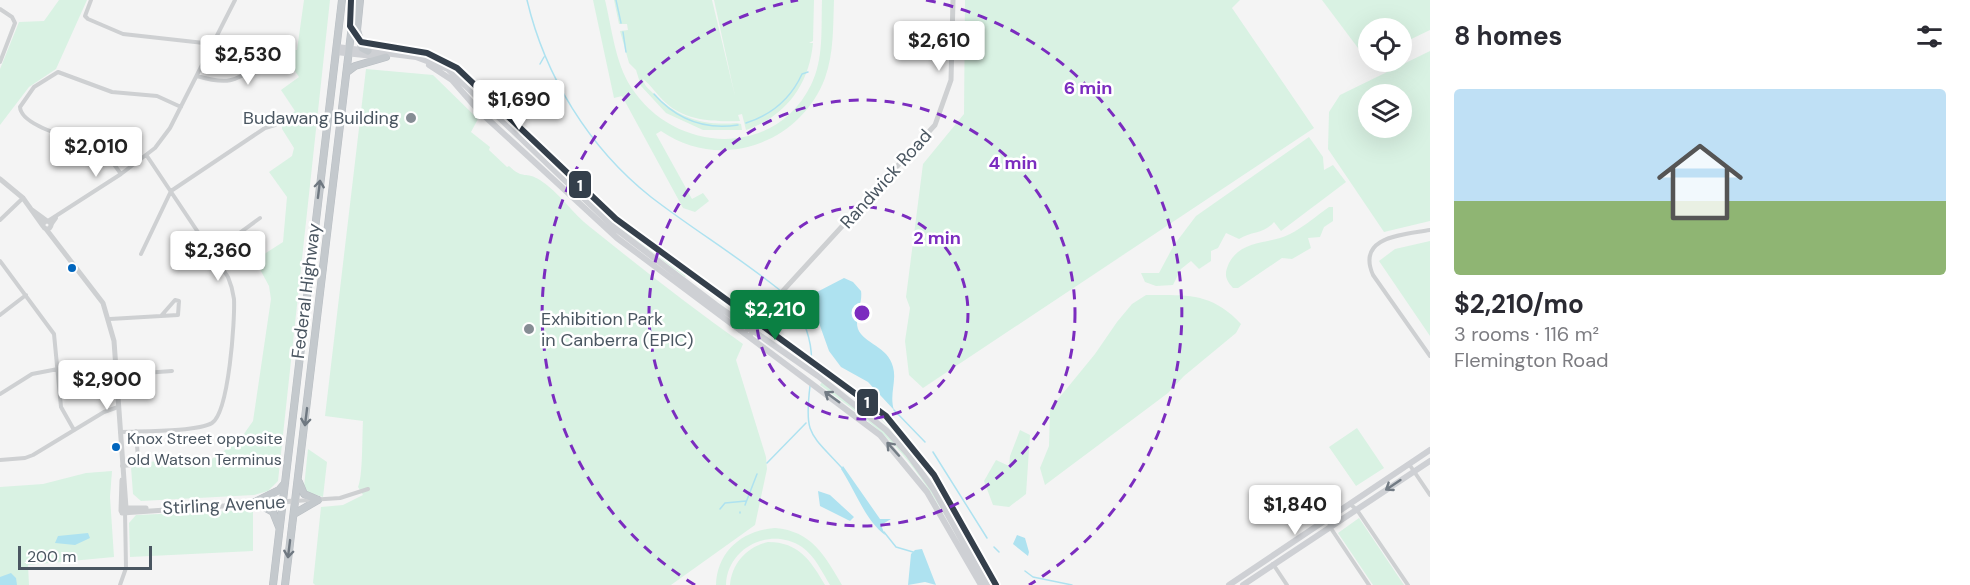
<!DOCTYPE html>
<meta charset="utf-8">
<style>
body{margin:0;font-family:"DM Sans",sans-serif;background:#f7f7f7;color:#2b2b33;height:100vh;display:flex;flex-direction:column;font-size:22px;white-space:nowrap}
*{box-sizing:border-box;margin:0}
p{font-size:20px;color:#7c7c81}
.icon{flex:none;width:33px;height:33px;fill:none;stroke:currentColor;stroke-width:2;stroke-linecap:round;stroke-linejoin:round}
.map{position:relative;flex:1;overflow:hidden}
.panel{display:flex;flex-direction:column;background:#fff;width:540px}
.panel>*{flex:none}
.fabs{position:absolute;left:1358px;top:18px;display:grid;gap:12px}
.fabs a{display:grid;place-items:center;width:54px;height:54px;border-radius:50%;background:#fff;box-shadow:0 6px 24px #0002;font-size:30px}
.scale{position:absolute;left:18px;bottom:15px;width:134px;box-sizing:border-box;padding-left:6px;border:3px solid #4a5661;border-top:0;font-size:16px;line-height:21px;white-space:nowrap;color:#4a5661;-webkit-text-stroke:4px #fff;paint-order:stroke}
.price{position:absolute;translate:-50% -51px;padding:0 14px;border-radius:6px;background:#fff;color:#222;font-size:20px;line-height:39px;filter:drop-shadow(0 2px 3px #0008)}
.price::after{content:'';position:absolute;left:50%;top:36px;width:18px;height:14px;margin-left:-9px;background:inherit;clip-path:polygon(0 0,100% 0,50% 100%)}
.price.current{background:#0b8043;color:#fff}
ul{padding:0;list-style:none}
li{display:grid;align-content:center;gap:12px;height:318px;padding:0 24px}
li+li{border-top:2px solid #e1e1e2}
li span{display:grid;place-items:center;height:186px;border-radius:6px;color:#555}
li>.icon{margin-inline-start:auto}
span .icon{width:108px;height:108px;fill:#fffc;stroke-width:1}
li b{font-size:26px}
h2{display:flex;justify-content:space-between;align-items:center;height:72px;padding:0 24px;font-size:26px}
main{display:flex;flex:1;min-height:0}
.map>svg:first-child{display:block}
.green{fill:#d9f2e3;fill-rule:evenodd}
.water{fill:#aee2f0}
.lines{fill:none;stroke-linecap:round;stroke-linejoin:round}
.stream{stroke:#aee2f0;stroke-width:1.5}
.trunk-casing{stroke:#b9bec3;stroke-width:8}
.minor{stroke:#ced0d2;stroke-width:4}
.tertiary{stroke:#ced0d2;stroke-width:5}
.secondary{stroke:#ced0d4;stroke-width:6}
.trunk{stroke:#c4c9cd;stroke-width:7}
.rail-1-casing{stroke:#fff;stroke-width:10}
.rail-1{stroke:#343f4b;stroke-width:6}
.oneway{stroke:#6f7881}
.oneway2{stroke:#727b84}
.ring{fill:none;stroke:#7b2cbf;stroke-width:3;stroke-dasharray:10 8}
.poi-dot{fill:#868d94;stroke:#fff;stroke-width:2}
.bus-dot{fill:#0065bd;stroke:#fff;stroke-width:2}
.labels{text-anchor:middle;stroke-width:5;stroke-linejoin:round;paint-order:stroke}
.bus-label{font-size:16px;fill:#4a5661;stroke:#fff;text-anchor:start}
.poi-label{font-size:18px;fill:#4a5661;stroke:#fff;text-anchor:end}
.street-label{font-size:18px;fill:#4a5661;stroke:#fff}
.centre{fill:#7b2cbf;stroke:#fff;stroke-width:3}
.ring-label{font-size:18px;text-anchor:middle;font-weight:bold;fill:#7b2cbf;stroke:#fff;stroke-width:5;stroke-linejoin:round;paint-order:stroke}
.line-badge{stroke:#fff;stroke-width:2}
.badge-label{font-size:16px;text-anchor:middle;font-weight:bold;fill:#fff}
</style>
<main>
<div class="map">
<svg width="1430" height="585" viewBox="0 0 1430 585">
<rect width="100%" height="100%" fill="#f4f4f4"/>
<path class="green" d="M59,0H87L56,69L29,87L0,125V69L19,22L44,21Z
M304,0H330L278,481L268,491L254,495L141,501L133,494L131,467L140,462L210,460L239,441L253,421L271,299L269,286L255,260L283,242L287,197L269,172L292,156L294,148L282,129V121L295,111L281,90L299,77L287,59L291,55L290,50H297Z
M593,0H605C612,29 615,62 631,87C673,153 774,160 811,85C824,59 821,29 822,0H834C833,26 834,53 825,78C800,144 720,172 661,131L656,134L692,199L703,193L709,201L695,212L683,208L622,96L614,98Z
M614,0H712L735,96L714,0H814L813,41L809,43H813C809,85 786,116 746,130L742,114L738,115L740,121C714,122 686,121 666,103C658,96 651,85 643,79C644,86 649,89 654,94C678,118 703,126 737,123L741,124L742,130H703L666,113L641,86L636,70L629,63L620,31L628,30L627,24H619Z
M965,0H1240L1232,8L1314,128L923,388L909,375L905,341L910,308L906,297L923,164L964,114Z
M1322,0H1430V30L1401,44V28H1368L1367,60Z
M362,37C378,51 410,46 431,52C442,54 451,60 460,67L427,53L368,44L363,42Z
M1430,51V221L1384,232L1328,149L1329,112L1340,95ZM1401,94V128H1368V94Z
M366,69L433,75L478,119L471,132L490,147L489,150L507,167L509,166C523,180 526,171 540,180C559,192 572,213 590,227C641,268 691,307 743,344L736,360L766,457L767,469L755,525L671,585H315L313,583L321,507L343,505L363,495L358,487C363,477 362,435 363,421L325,416Z
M511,119L605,207L689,272L607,211Z
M1309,137L1323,157L1324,170L1333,165L1346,182L1281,231L1274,222C1264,234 1251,231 1239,239L1226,233L1218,248L1211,251V261L1199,269L1191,261L1181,269L1173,285L1156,286L1145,282L1141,273H1159L1174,245L1196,216Z
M1329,207H1333V221L1324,227L1320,237L1308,238L1311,248L1292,259L1282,258L1238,288H1233C1225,279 1224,274 1229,263C1242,239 1268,245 1290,234C1304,227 1316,216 1329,207Z
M599,209L687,275L685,277L620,228Z
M1430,241V336L1379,261L1395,249Z
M1146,295C1186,295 1212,292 1241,324L1236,333L1184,376L1168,393L1045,485L1040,468L1049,446L1050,409L1095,354L1117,322L1132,304Z
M821,370L883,418L919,458L917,459L883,421Z
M822,382C843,399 867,415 887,434C930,475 955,533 983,585C957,537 932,486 895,446C872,422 846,404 820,385Z
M1357,428L1384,468L1356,486L1329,447Z
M1020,430L1030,435L1026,494L1009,507L993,505L984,481L996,460L1009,466L1010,456Z
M308,449L327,462L323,497L307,492L304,487Z
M112,471L110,497L114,557L28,565L29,585H0V487L43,484L86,473Z
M253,510V551L130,557L129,523L136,515Z
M1359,518L1404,585H1373L1338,533Z
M775,528C812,531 825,556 842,585H830C822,572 815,556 802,547C771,526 727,547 726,585H716C717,551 743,530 775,528Z
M768,542C799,542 811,561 825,585H730C732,563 747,547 768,542Z"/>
<path class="water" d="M844,278L853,282L861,291C863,303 854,318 858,329C864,344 888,346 893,367C897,381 889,395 894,410L868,382L841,367L829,351L814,309L813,298L817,292Z
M843,466L880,519H891L881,525L885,535C865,520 855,490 841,469Z
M818,491L830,495L854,517L850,521L820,506Z
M88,533L90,538L75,545L55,543L58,536Z
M1017,535L1025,538L1029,552L1028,556L1013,544Z
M922,549L936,585L925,582L908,585L911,554L915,550Z
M11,573L16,578L17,585H0V577Z"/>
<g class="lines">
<path class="stream" d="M527,0C545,76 589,148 651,197C695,231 744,260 787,296C804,316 814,343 811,369
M616,0L621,23
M623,32L626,52
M540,64L544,57
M654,94C676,119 705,130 738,125
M746,123C771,115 791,98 802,74L808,72
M800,311L814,307
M810,386C804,435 810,433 842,468
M894,410L925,442
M933,452L987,538
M767,463L806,423
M745,505L757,474
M720,509L725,503L746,501
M740,513V512
M884,532L896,547L913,552
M994,547L999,552
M1025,571L1033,577L1072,585"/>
<defs>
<path id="trunk" d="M360,0L357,30L362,48L368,51
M347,72L355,66L386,57
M299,482L304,494L318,500
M255,502L273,512L279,527
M255,502L279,490L285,483
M294,514L318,500
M273,585L342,0
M285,585L355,0"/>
</defs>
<use href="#trunk" class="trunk-casing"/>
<path class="minor" d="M91,0L85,16L88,19L123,34L213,44
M0,9L12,17L15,23L0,62
M197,76C227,85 234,82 260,65C267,60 273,56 282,55
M121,174C114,165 109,155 99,149C82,140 21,128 20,107L34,87L58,72L112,92L157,96L181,107
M0,220L23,198
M48,221L121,174L155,148L170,128L235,0
M51,225L56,218
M1430,230C1403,235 1356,236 1373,275L1430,356
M212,253L260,218
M141,254L171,191L265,128L275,125
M0,261L54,334L61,407L74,430
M0,315L26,295
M110,319L161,316L175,300L179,301L178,315L161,316
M116,375L172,371
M0,394L32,374L58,369
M120,432C140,431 197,432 212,423C229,412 235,320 234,299C233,291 231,284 228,277L147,156
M0,460L25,458L33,455L104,412L118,407
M1409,464L1430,495
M122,466L133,465L138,459L136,431
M295,501L340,498L368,489
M1350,504L1357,510L1408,585
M1329,518L1330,527L1369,585
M1273,564L1287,585
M120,585L126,568L125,511"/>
<path class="tertiary" d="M0,179L23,198L43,226
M32,210L47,221
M43 225a4 4 0 1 1 8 0a4 4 0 1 1-8 0Z
M46,229L103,303L114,341L126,508
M747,330L935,125L951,80L953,0
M751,334L772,306
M122,480L121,511L126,508H146
M122,513L295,501"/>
<path class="secondary" d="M337,47L416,57L448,69L616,229L716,305L818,376L886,430L908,454L934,490L987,585
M336,52L383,57
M429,65L452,80L479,111L617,238L880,435L927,492L981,585
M1229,585L1430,450
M1243,585L1430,461"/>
<use href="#trunk" class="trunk"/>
<defs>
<path id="rail-1" d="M351,0L350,26L361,42L427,53L457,68L616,219L886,416L934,475L996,585"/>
</defs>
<use href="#rail-1" class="rail-1-casing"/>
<use href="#rail-1" class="rail-1"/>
</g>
<defs><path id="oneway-shaft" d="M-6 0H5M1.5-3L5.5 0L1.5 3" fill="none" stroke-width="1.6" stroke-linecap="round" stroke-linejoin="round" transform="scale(1.5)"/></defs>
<g class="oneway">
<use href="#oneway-shaft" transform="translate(319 189) rotate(-83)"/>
<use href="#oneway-shaft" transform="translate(306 417) rotate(97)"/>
<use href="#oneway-shaft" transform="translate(289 549) rotate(97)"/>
</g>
<g class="oneway2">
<use href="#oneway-shaft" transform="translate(832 397) rotate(-144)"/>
<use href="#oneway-shaft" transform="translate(893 449) rotate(-132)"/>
<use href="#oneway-shaft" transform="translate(1393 485) rotate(146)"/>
</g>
<g class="ring">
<circle cx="862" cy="313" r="106"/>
<circle cx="862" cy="313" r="213"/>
<path d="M695 585A319 319 0 0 1 798 0M926 0A319 319 0 0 1 1029 585"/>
</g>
<g class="poi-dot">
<circle cx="411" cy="118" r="6"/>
<circle cx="529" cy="329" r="6"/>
</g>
<g class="bus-dot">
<circle cx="72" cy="268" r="5"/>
<circle cx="116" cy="447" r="5"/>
</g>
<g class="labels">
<g class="bus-label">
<text x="127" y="444">Knox Street opposite<tspan x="127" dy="21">old Watson Terminus</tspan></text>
</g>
<g class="poi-label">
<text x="399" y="124">Budawang Building</text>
<text x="541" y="325" text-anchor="start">Exhibition Park<tspan x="541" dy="21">in Canberra (EPIC)</tspan></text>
</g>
<g class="street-label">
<text transform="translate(886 179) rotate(-48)" y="6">Randwick Road</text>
<text transform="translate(306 291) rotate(-83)" y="6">Federal Highway</text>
<text transform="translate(224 505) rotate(-3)" y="6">Stirling Avenue</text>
</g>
</g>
<circle cx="862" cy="313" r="9" class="centre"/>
<g class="ring-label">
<text x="1088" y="94">6 min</text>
<text x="1013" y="169">4 min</text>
<text x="937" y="244">2 min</text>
</g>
<g class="line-badge">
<rect x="568" y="170" width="24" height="29" rx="6" fill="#343f4b"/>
<rect x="856" y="388" width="23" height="29" rx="6" fill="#343f4b"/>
</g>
<g class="badge-label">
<text x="580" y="191">1</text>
<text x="867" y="408">1</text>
</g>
</svg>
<div class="fabs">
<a><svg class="icon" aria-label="locate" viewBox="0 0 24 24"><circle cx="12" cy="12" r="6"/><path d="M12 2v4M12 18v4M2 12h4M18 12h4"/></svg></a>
<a><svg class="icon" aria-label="layers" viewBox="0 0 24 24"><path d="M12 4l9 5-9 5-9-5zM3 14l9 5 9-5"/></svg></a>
</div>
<div class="scale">200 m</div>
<b class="price" style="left:939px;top:72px">$2,610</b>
<b class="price" style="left:248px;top:86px">$2,530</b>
<b class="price" style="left:519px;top:131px">$1,690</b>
<b class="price" style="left:96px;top:178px">$2,010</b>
<b class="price" style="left:218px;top:282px">$2,360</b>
<b class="price current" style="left:775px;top:341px">$2,210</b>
<b class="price" style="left:107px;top:411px">$2,900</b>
<b class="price" style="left:1295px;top:536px">$1,840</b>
</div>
<section class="panel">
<h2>8 homes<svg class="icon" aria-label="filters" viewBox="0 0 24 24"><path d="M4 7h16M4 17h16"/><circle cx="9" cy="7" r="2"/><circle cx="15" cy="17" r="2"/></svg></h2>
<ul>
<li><span style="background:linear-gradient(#bfe0f5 60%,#8fb573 0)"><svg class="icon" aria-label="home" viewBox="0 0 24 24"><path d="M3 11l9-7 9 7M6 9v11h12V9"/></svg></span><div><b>$2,210/mo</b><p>3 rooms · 116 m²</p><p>Flemington Road</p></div></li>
</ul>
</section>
</main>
